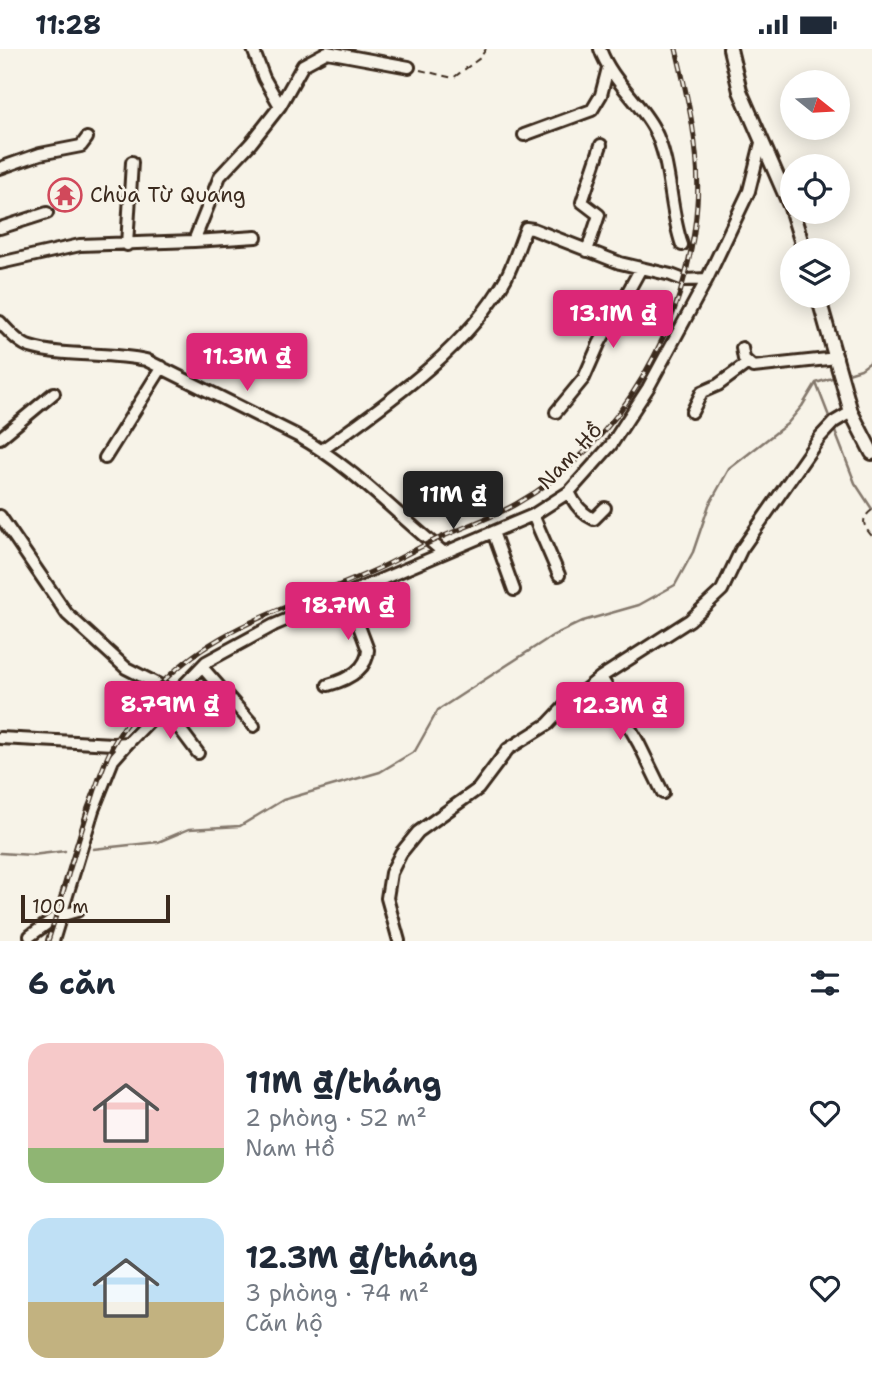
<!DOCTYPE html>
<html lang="vi">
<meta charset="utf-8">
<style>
body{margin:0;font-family:"Shantell Sans",sans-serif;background:#f2f2f3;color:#1f2937;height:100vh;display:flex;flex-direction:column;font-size:26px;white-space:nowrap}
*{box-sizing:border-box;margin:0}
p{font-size:23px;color:#747a83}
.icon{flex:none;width:38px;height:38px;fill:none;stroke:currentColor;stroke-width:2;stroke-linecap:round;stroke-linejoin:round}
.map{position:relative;height:892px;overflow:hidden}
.details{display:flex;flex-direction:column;background:#fff;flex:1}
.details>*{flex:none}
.needle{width:46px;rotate:108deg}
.controls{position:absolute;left:780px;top:21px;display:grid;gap:14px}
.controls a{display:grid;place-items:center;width:70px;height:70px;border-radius:50%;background:#fff;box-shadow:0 4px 18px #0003;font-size:35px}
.scale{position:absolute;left:21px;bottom:18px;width:149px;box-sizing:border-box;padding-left:7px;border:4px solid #3b2a1e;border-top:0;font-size:19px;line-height:24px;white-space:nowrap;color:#3b2a1e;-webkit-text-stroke:5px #f7f3e8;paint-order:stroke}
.price{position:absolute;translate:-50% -60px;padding:0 16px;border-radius:7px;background:#db2777;color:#fff;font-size:23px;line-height:46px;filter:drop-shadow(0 2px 4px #0008)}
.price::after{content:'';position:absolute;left:50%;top:42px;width:21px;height:16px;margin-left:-10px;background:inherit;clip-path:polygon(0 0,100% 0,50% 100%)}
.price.active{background:#222;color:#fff}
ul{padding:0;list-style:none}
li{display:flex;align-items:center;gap:21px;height:175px;padding:0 28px}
li span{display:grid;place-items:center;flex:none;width:196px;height:140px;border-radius:21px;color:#555}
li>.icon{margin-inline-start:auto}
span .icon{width:84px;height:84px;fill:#fffc;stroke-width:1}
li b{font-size:30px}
h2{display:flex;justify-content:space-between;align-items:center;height:84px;padding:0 28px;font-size:30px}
.status{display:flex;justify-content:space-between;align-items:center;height:49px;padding:0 35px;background:#fff;direction:ltr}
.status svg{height:19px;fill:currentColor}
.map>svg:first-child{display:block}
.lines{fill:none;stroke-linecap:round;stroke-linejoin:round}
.stream{stroke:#84786c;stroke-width:2.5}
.minor-casing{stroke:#3b2a1e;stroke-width:16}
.major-casing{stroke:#3b2a1e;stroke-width:18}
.path{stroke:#3b2a1e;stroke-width:2;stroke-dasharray:7 5;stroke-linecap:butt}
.minor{stroke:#f7f3e8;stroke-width:10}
.major{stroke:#f7f3e8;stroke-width:12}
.rail-casing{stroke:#3b2a1e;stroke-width:5}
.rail{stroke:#f7f3e8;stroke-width:2.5;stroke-dasharray:8;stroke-linecap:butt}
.labels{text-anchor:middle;stroke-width:5;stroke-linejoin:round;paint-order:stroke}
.poi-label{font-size:21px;fill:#3b2a1e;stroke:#f7f3e8;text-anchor:start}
.street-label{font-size:21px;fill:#3b2a1e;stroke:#f7f3e8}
</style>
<div class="status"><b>11:28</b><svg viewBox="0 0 49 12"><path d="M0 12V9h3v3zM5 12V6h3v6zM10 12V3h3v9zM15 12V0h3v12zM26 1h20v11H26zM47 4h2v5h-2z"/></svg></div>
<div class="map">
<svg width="872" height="892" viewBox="0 0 872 892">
<rect width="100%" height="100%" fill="#f7f3e8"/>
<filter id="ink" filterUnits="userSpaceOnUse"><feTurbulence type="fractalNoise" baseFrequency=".0143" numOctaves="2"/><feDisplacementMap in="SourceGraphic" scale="14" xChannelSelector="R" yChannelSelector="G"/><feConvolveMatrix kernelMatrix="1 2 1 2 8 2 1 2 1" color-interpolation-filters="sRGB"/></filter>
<g filter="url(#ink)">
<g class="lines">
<path class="stream" d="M845,325L861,320L872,312
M816,334L830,370
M834,380L855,434L872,460
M93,800L158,793L189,780L240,777L283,751L380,723L415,702L438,661L552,587L583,572L639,556L675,536L693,503L709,456L729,420L787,375L802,357L816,334L835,328
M0,804L32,806L65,802"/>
<defs>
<path id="minor" d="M253,0L264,29L280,57
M600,0C611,31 639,52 654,80C672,114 669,160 682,196
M524,86L592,61L601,46L608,19
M0,119L40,105L81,97L87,89
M0,179L47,164
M194,192L256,188
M127,196L132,113
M587,202L599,166L582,153L601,96
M0,214L80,196L194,192L220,127L251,94L280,57L303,16L327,3L409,18
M0,273C7,281 20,295 30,298C67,309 108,302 146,311L298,387C352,417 395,464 443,503
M742,299L744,310L753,318L837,309
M556,363L584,329L599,295L641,219
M692,363L702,343L718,336L748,314
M0,389L54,344
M322,401C386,355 468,299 506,229C514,214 519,196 526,179L533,180L620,214L671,226L684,231L707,230
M105,409L162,318
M569,443C574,454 582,465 594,470L605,459
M533,466L559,526
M0,467L67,565L126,619L175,644
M493,483L514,541
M202,618L254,677
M601,628L639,695L663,744
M328,636C346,631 367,622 368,601L347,545
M155,665L180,680L198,704
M0,689L113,695L128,694L206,613L274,576L533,466L569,443L611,396L648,339L707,230L749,142L761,94
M30,887L56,868L77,862
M53,892L93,761L113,711L128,694
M399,892L387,849L391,824L401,804L418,783L478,740L508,700L548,675L564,658L601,628L690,571L722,541L741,501L820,388L834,373L851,363"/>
<path id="major" d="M730,0L740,42L791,159L804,201
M818,247L851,363L872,404"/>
</defs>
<use href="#minor" class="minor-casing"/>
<use href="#major" class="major-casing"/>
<path class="path" d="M420,21L453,29L480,9L486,0
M872,461C860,470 863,477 872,487"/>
<use href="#minor" class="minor"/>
<use href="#major" class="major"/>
<defs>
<path id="rail" d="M48,892C63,846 75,799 91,753C97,734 104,714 113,696C126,672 149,645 170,626C227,573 304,553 373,522C394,513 413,501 433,492C460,479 490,470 516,455C621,396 689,274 697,155C701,104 688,50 676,0"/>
</defs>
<use href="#rail" class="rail-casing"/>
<use href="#rail" class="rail"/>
</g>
</g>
<defs>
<symbol id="temple-ring" viewBox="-11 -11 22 22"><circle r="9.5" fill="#f7f3e8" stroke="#d1495b" stroke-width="1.5"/><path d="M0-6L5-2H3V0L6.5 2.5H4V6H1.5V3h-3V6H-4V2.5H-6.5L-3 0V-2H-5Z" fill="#d1495b"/></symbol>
</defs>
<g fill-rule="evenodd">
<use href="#temple-ring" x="46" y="127" width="38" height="38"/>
</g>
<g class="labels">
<g class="poi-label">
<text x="90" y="153">Chùa Từ Quang</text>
</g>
<g class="street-label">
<text transform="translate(570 407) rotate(-47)" y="7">Nam Hồ</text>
</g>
</g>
</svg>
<div class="controls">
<a><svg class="needle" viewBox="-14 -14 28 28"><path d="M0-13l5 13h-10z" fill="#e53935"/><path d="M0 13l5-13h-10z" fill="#747a83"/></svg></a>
<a><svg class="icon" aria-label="locate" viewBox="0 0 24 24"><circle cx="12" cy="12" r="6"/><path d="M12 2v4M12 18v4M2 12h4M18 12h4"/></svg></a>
<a><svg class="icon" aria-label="layers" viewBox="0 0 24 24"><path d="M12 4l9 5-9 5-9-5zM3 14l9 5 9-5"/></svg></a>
</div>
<div class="scale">100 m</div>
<b class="price" style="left:613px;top:301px">13.1M ₫</b>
<b class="price" style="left:247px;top:344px">11.3M ₫</b>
<b class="price active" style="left:453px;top:482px">11M ₫</b>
<b class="price" style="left:348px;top:593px">18.7M ₫</b>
<b class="price" style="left:170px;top:692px">8.79M ₫</b>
<b class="price" style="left:620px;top:693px">12.3M ₫</b>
</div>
<section class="details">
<h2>6 căn<svg class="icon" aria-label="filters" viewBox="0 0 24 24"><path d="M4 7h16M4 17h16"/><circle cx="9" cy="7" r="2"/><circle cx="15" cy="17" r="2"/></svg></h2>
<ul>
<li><span style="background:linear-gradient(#f6c9c9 75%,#8fb573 0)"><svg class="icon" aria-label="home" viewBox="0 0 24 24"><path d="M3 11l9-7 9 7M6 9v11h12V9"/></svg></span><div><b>11M ₫/tháng</b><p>2 phòng · 52 m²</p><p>Nam Hồ</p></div><svg class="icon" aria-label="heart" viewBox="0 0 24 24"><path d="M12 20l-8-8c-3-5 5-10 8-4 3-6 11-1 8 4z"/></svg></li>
<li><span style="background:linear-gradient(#bfe0f5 60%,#c2b280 0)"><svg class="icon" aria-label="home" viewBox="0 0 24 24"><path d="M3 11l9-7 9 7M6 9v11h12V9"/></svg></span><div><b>12.3M ₫/tháng</b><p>3 phòng · 74 m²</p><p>Căn hộ</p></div><svg class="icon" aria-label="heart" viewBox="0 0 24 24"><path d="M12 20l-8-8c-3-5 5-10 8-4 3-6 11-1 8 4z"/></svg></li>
</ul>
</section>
